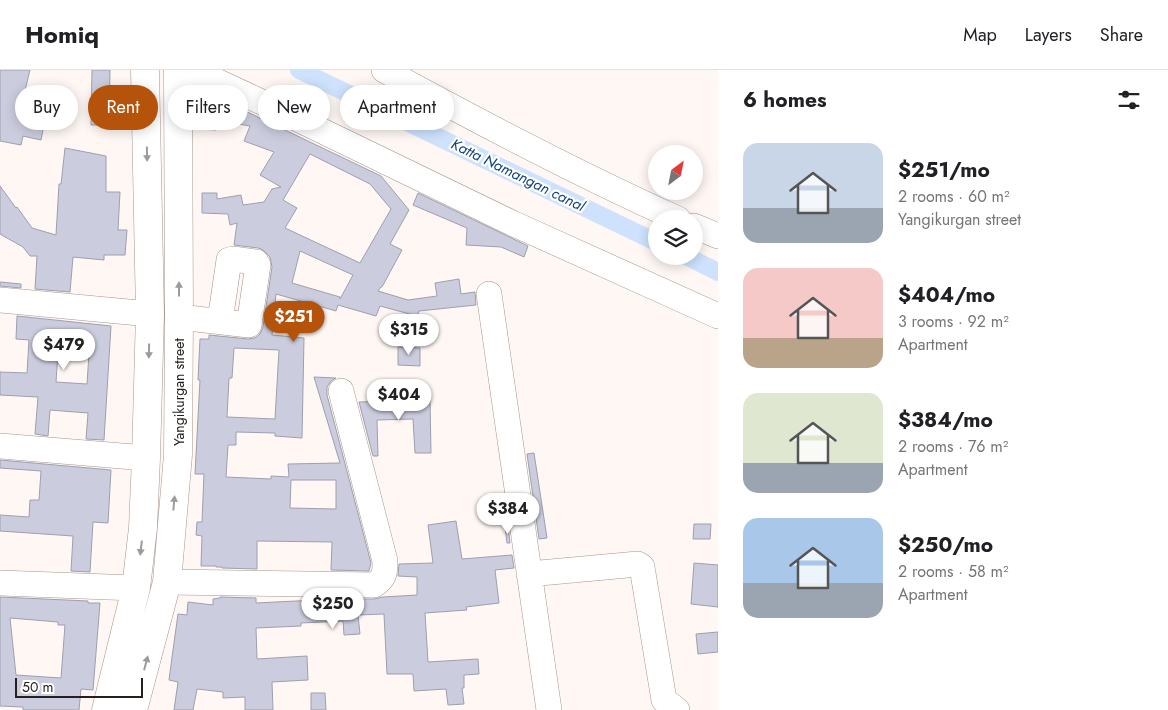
<!DOCTYPE html>
<meta charset="utf-8">
<style>
body{margin:0;font-family:Jost,sans-serif;background:#f6f6f6;color:#202124;height:100vh;display:flex;flex-direction:column;font-size:19px;white-space:nowrap}
*{box-sizing:border-box;margin:0}
p{font-size:16px;color:#757577}
.icon{flex:none;width:28px;height:28px;fill:none;stroke:currentColor;stroke-width:2;stroke-linecap:round;stroke-linejoin:round}
.map{position:relative;flex:1;overflow:hidden}
.sheet{display:flex;flex-direction:column;background:#fff;width:450px}
.sheet>*{flex:none}
.top-card{position:absolute;left:15px;top:15px;width:475px;height:45px;display:flex;gap:10px}
.needle{width:32px;rotate:32deg}
.fabs{position:absolute;left:648px;top:75px;display:grid;gap:10px}
.fabs a{display:grid;place-items:center;width:55px;height:55px;border-radius:50%;background:#fff;box-shadow:0 2px 12px #0003;font-size:25px}
.scale{position:absolute;left:15px;bottom:12px;width:128px;box-sizing:border-box;padding-left:5px;border:2px solid #26201c;border-top:0;font-size:14px;line-height:18px;white-space:nowrap;color:#26201c;-webkit-text-stroke:4px #fff;paint-order:stroke}
.price{position:absolute;translate:-50% -42px;padding:0 11px;border-radius:18px;background:#fff;color:#222;font-size:16px;line-height:32px;filter:drop-shadow(0 1px 2px #0008)}
.price::after{content:'';position:absolute;left:50%;top:30px;width:15px;height:11px;margin-left:-8px;background:inherit;clip-path:polygon(0 0,100% 0,50% 100%)}
.price.on{background:#b45309;color:#fff}
ul{padding:0;list-style:none}
li{display:flex;align-items:center;gap:15px;height:125px;padding:0 25px}
li span{display:grid;place-items:center;flex:none;width:140px;height:100px;border-radius:15px;color:#555}
li>.icon{margin-inline-start:auto}
span .icon{width:60px;height:60px;fill:#fffc;stroke-width:1}
li b{font-size:21px}
h2{display:flex;justify-content:space-between;align-items:center;height:60px;padding:0 25px;font-size:21px}
.tag{padding:0 18px;border-radius:22px;background:#fff;box-shadow:0 2px 12px #0003;font-size:18px;line-height:45px}
.tag.on{background:#b45309;color:#fff}
header{display:flex;align-items:center;gap:30px;box-sizing:border-box;height:70px;padding:0 25px;background:#fff;border-bottom:1px solid #e0e0e0}
header strong{font-size:24px}
nav{display:flex;gap:28px;margin-inline-start:auto;font-size:18px}
main{display:flex;flex:1;min-height:0}
.map>svg:first-child{display:block}
.lines{fill:none;stroke-linecap:round;stroke-linejoin:round}
.canal{stroke:#cee2fd;stroke-width:18}
.building{fill:#cbccdd;stroke:#9e9fae;fill-rule:evenodd}
.minor-casing{stroke:#a6978d;stroke-width:26}
.major-casing{stroke:#a6978d;stroke-width:29}
.minor{stroke:#fff;stroke-width:25}
.major{stroke:#fff;stroke-width:28}
.oneway{fill:#9d9b99}
.labels{text-anchor:middle;stroke-width:4.5;stroke-linejoin:round;paint-order:stroke}
.street-label{font-size:14px;fill:#26201c;stroke:#fff}
.water-label{font-size:15px;font-style:italic;fill:#12437c;stroke:#fff}
</style>
<header>
<strong>Homiq</strong>
<nav><a>Map</a><a>Layers</a><a>Share</a></nav>
</header>
<main>
<div class="map">
<svg width="718" height="640" viewBox="0 0 718 640">
<rect width="100%" height="100%" fill="#fef7f3"/>
<g class="lines">
<path class="canal" d="M299,0L656,172
M686,186L718,202"/>
</g>
<path class="building" d="M0,0H30L18,49L44,55L41,70L23,66L21,75L0,71Z
M92,0H110L109,55H91Z
M202,29L239,38L381,106L409,140L390,174L402,180L382,217H381L378,221L408,230L437,226L435,213L459,209L461,224L475,222L476,235L419,241L417,246L380,236L376,246L338,235L336,241L276,224L272,265L304,268L302,368L275,366V363L236,362V375H228L226,407L271,409V406L289,407L288,394L340,393L314,307L336,308L331,311L327,317V325L371,493L369,501L331,500L332,472L257,471V499L222,498V497H216V496H201L202,466L196,465L197,452H202L204,404H195L200,310H198L200,269H209V265L248,269L255,268L260,264L263,257L272,197L270,187L263,180L258,178L234,175L237,153L230,155L228,144L202,143V123H217V129L241,125L243,135L264,132L272,119L281,117L260,105L274,82L244,71L250,56L217,50L216,60L199,59ZM310,84L370,114L391,139L360,193L285,158L297,138L283,130ZM300,181L353,205L340,229V227L292,213ZM234,278L279,280L275,349L227,347L229,308H232ZM291,410H336V439L290,438Z
M65,78L106,86V122H120L118,160H127L125,185H104V190L73,187L70,222L35,219L37,186H30L23,177L0,164V116L16,138L17,137L32,158L56,165L59,114H61Z
M418,123L528,176L524,187L501,177L466,175L467,158L413,135Z
M0,212L21,214V218L0,216Z
M17,246L111,256L104,370L86,369L88,343L50,340L48,366L35,364L38,327L0,325V302L27,303L29,270L16,269ZM59,266L90,268L87,314L56,312Z
M398,277L420,278V296L398,295Z
M430,330L431,383H415L413,349L377,350L378,386H373L359,332Z
M534,383L547,468L539,469L527,384Z
M0,390L111,400L108,453L93,452L90,502L71,501L73,466L0,461V445L29,447L30,430H39L41,401L0,398Z
M456,451L462,489L512,485L514,498L495,500L499,533L466,537L467,540L425,543L428,592L478,589L479,604L464,605V618H462L464,634L448,635L446,619L414,621L413,604H387L384,544L358,545L360,564L344,565L343,551L301,553V556L256,558L257,589L307,586L308,610L272,612L273,640H245V627L223,628V622L197,619L193,640H174L178,612L169,610L173,580L178,544L187,545L188,532L213,535V529L220,528V527L256,528V533L336,529H374L383,527L417,525V507L398,506L399,494L433,493L428,455Z
M694,454H711L710,469H693Z
M508,456L510,473H507L505,457Z
M694,493L718,495V537L691,534Z
M0,527L88,531V533H100L93,620L81,619L79,640H23V637L0,636ZM10,548L58,552V555H65L61,608L16,605Z
M718,562V582L698,584L696,564Z
M311,623H325L326,640H311Z"/>
<g class="lines">
<defs>
<path id="minor" d="M384,0C481,53 578,104 678,149
M178,6L199,3L281,41L512,153L718,246
M694,156L718,166
M489,224L549,640
M0,230L150,244
M179,247L249,255L258,195L256,192L233,189L229,190L220,251
M0,376L146,388
M529,504L638,494L642,497L664,630L677,640
M167,512L374,515C385,508 385,503 385,491L341,321
M0,513L136,518"/>
<path id="major" d="M106,640L136,518L143,458L146,388L150,244L145,0
M133,640L167,512L178,385L179,247L178,0"/>
</defs>
<use href="#minor" class="minor-casing"/>
<use href="#major" class="major-casing"/>
<use href="#minor" class="minor"/>
<use href="#major" class="major"/>
</g>
<defs><path id="oneway-solid" d="M-6-.8H1V-3.2L6.5 0L1 3.2V.8H-6Z" transform="scale(1.25)"/></defs>
<g class="oneway">
<use href="#oneway-solid" transform="translate(147 84) rotate(89)"/>
<use href="#oneway-solid" transform="translate(179 219) rotate(-90)"/>
<use href="#oneway-solid" transform="translate(149 281) rotate(91)"/>
<use href="#oneway-solid" transform="translate(174 433) rotate(-85)"/>
<use href="#oneway-solid" transform="translate(141 478) rotate(97)"/>
<use href="#oneway-solid" transform="translate(146 593) rotate(-75)"/>
</g>
<g class="labels">
<g class="street-label">
<text transform="translate(179 322) rotate(-90)" y="5">Yangikurgan street</text>
</g>
<g class="water-label">
<text transform="translate(518 105) rotate(26)" y="5">Katta Namangan canal</text>
</g>
</g>
</svg>
<div class="fabs">
<a><svg class="needle" viewBox="-14 -14 28 28"><path d="M0-13l5 13h-10z" fill="#e53935"/><path d="M0 13l5-13h-10z" fill="#757577"/></svg></a>
<a><svg class="icon" aria-label="layers" viewBox="0 0 24 24"><path d="M12 4l9 5-9 5-9-5zM3 14l9 5 9-5"/></svg></a>
</div>
<div class="scale">50 m</div>
<b class="price on" style="left:294px;top:273px">$251</b>
<b class="price" style="left:409px;top:286px">$315</b>
<b class="price" style="left:64px;top:301px">$479</b>
<b class="price" style="left:399px;top:351px">$404</b>
<b class="price" style="left:508px;top:465px">$384</b>
<b class="price" style="left:333px;top:560px">$250</b>
<div class="top-card">
<a class="tag">Buy</a>
<a class="tag on">Rent</a>
<a class="tag">Filters</a>
<a class="tag">New</a>
<a class="tag">Apartment</a>
</div>
</div>
<section class="sheet">
<h2>6 homes<svg class="icon" aria-label="filters" viewBox="0 0 24 24"><path d="M4 7h16M4 17h16"/><circle cx="9" cy="7" r="2"/><circle cx="15" cy="17" r="2"/></svg></h2>
<ul>
<li><span style="background:linear-gradient(#c9d6e8 65%,#9aa5b1 0)"><svg class="icon" aria-label="home" viewBox="0 0 24 24"><path d="M3 11l9-7 9 7M6 9v11h12V9"/></svg></span><div><b>$251/mo</b><p>2 rooms · 60 m²</p><p>Yangikurgan street</p></div></li>
<li><span style="background:linear-gradient(#f6c9c9 70%,#b9a48a 0)"><svg class="icon" aria-label="home" viewBox="0 0 24 24"><path d="M3 11l9-7 9 7M6 9v11h12V9"/></svg></span><div><b>$404/mo</b><p>3 rooms · 92 m²</p><p>Apartment</p></div></li>
<li><span style="background:linear-gradient(#dfe7d0 70%,#9aa5b1 0)"><svg class="icon" aria-label="home" viewBox="0 0 24 24"><path d="M3 11l9-7 9 7M6 9v11h12V9"/></svg></span><div><b>$384/mo</b><p>2 rooms · 76 m²</p><p>Apartment</p></div></li>
<li><span style="background:linear-gradient(#a9c7e8 65%,#9aa5b1 0)"><svg class="icon" aria-label="home" viewBox="0 0 24 24"><path d="M3 11l9-7 9 7M6 9v11h12V9"/></svg></span><div><b>$250/mo</b><p>2 rooms · 58 m²</p><p>Apartment</p></div></li>
</ul>
</section>
</main>
